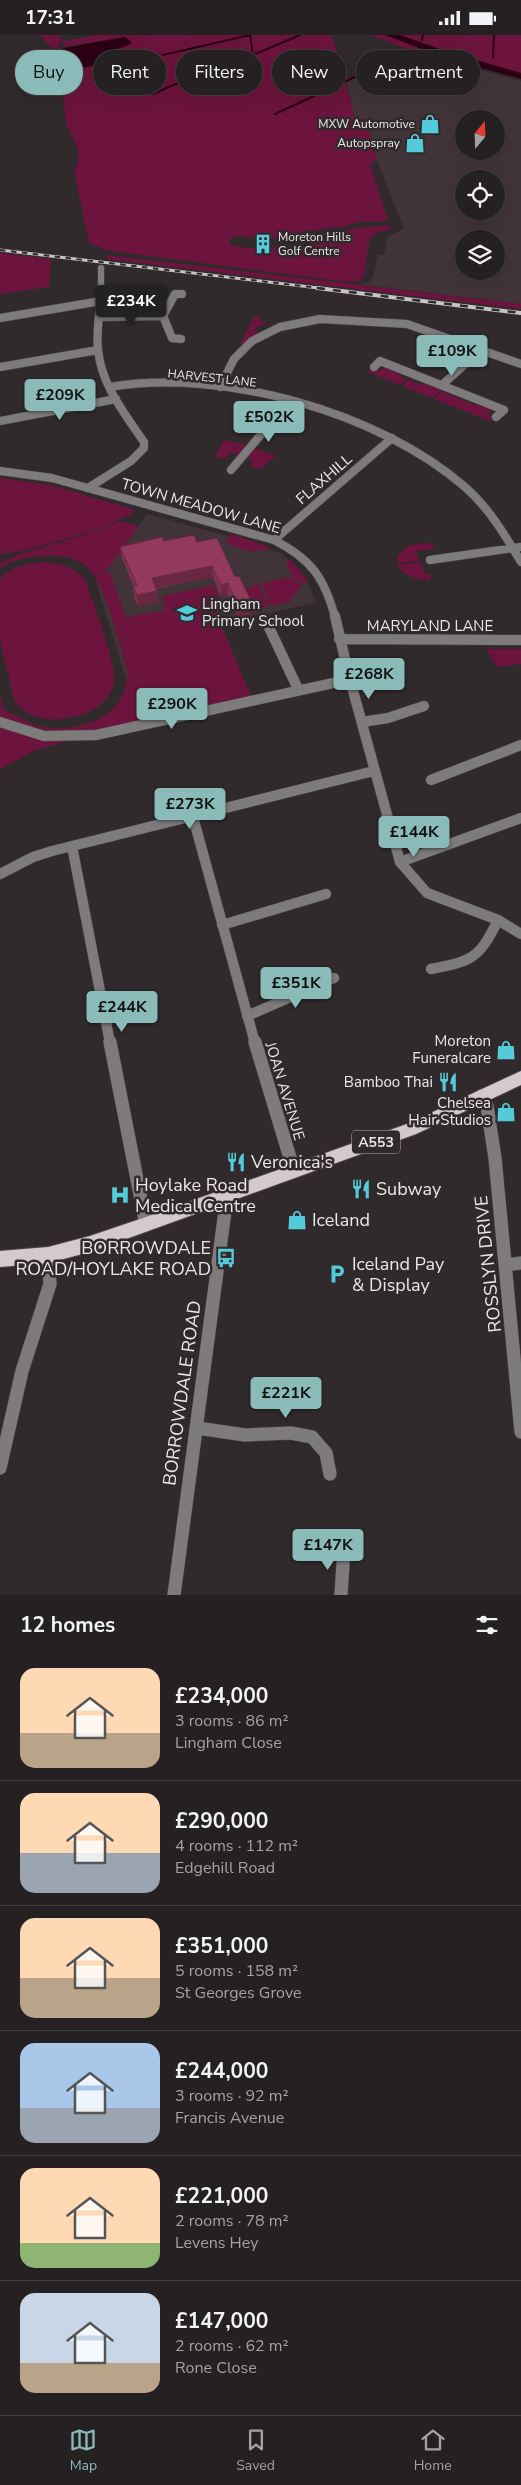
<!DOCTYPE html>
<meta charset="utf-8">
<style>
body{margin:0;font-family:"Nunito Sans",sans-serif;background:#312d2e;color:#f1f3f6;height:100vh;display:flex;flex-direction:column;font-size:19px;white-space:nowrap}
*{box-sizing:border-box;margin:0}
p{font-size:16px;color:#a3a3a5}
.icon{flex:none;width:28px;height:28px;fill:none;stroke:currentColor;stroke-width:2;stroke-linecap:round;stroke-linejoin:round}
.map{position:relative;height:1560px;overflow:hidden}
.panel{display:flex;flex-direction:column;background:#252021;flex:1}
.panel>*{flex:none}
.banner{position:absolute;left:15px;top:15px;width:491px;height:45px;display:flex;gap:10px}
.needle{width:32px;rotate:19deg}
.controls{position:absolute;left:455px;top:75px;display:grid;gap:10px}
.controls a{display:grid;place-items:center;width:50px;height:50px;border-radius:50%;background:#252021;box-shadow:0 5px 20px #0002,0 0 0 1px #423e3f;font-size:25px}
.price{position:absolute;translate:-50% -42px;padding:0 11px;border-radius:5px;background:#8bbbb9;color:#111;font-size:16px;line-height:32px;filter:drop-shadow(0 1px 2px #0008)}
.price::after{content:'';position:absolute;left:50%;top:30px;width:15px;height:11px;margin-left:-8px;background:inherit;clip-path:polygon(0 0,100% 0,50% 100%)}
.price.active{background:#222;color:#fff}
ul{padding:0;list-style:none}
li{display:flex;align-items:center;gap:15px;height:125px;padding:0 20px}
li+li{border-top:1px solid #423e3f}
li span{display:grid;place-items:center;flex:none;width:140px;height:100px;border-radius:15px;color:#555}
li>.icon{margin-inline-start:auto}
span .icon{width:60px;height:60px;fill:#fffc;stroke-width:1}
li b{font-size:21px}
h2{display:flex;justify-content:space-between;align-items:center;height:60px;padding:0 20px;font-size:21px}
.chip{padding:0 18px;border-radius:22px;background:#252021;box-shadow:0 5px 20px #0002,0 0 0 1px #423e3f;font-size:18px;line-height:45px}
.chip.active{background:#8bbbb9;color:#111}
.status{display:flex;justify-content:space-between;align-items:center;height:35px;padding:0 25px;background:#252021;direction:ltr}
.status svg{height:14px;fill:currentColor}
.menu{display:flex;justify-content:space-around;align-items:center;height:70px;border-top:1px solid #423e3f;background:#252021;font-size:14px;color:#a3a3a5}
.menu a{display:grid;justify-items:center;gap:2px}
.menu .active{color:#8bbbb9}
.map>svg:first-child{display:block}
.built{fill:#403438;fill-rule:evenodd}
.green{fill:#6c143d}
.water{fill:#2b0013}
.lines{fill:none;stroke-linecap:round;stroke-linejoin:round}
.stream{stroke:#2b0013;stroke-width:2}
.river{fill:#2b0013;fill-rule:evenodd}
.minor-far3-casing{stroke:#4f484a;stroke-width:7}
.minor-far2-casing{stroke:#4f484a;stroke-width:9}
.minor-far1-casing{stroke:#4f484a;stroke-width:11}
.minor-casing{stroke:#4f484a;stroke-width:14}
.tertiary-far1-casing{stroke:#4f484a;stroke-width:9}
.tertiary-casing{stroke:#4f484a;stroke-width:11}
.primary-casing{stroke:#4f484a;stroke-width:2}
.minor-far3{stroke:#7e7b7c;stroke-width:6}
.minor-far2{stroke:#7e7b7c;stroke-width:8}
.minor-far1{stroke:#7e7b7c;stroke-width:10}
.minor{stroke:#7e7b7c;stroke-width:13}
.tertiary-far1{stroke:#7e7b7c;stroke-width:8}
.tertiary{stroke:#7e7b7c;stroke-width:10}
.primary{fill:#d2cacc;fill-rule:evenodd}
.rail-far1-casing{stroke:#c8c4c5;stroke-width:3}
.rail-casing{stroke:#c8c4c5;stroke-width:4}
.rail-far1{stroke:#312a2c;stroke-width:2;stroke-dasharray:5.5;stroke-linecap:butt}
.rail{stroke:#312a2c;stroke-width:2.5;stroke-dasharray:8;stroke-linecap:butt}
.wall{fill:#7f3151}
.shaded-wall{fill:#682842}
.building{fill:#94395e;stroke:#682842}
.labels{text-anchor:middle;stroke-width:5;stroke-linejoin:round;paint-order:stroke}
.far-poi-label{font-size:12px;fill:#ebe7e8;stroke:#312a2c;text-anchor:end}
.far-street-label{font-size:12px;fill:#ebe7e8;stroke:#312a2c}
.shield{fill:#312a2c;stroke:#b3aeb0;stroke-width:1}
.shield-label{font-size:14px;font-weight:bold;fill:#ebe7e8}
.street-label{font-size:15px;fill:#ebe7e8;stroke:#312a2c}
.poi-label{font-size:15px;fill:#ebe7e8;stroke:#312a2c;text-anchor:end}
.near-poi-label{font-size:18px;fill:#ebe7e8;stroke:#312a2c;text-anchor:start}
.near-street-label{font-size:18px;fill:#ebe7e8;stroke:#312a2c}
</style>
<div class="status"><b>17:31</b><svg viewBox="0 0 49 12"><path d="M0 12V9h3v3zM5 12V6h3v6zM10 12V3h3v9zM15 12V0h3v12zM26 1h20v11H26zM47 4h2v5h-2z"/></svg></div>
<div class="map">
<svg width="521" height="1560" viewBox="0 0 521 1560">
<rect width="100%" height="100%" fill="#312a2c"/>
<path class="built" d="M417,18L521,46V269L359,249L369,247L373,242L378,220H384L388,201L404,194L377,125L366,84H355L346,47L380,31ZM464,84H496V116H464ZM464,144H496V176H464ZM464,204H496V236H464Z
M147,479L246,506L282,519L305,541L316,568L220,588L251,661L139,687L96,547Z"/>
<path class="green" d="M39,0H59L61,4L68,6L95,0H331L346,42L350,45L346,47L355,84H366L377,125L370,129L388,186L359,187L338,193L335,192L316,195L281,204L233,201L229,207L231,210L246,213L299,212L339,202L350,194L388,190L391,195L382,196L370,202L364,242L358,246L348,247L103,215L101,212L89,208C85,185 79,163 75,140C74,133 80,126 79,118C77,110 69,96 66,86C63,71 63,52 63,37L53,22L52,16L66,24L73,33L103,23V19L125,2L62,12L65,7L60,6L59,12L53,14Z
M371,0H390L419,12L354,43L351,42L405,17L404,13Z
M394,0L407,4L399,0H521V39L466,25Z
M0,218L51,224L49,252L0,259Z
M105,220L521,269V274L107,224Z
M255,280L266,289L254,294L259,298L239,311Z
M387,331L401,336L398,340L407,344L400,350L368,337L372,334L379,336Z
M409,345L422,350L426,346L444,353L432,363L402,351Z
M445,354L448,355L446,358L475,370L478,367L492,374L488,380L494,383L490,386L434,364Z
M224,405L246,410L239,419L230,418L226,424L215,421Z
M255,413L276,421L260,434L250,431L252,425L248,422Z
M0,443L50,450L136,475C123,489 21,519 0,519Z
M120,486L139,491L104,539L110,537L126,582L165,575L162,561L214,550L223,574L215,576L251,661L91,696L46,697L0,683V659L3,674C15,680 27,687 39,691C64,698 103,689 118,668C124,659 126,649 128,638C120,612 106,549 87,532C77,523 60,520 47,521C30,521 15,524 0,533V528L17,520L77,502Z
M231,499L269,512L271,513L251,517L225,508Z
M425,508L434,509L432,514L416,516L419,526L398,528L397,521L408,511Z
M291,525L309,547C295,551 290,537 286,526Z
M46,527C62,529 74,532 85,544C92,565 116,626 114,645C111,686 31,699 14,664C11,658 11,649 9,642C6,629 1,615 0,601C0,582 0,563 0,544C12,531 29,528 46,527Z
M420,527L425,539H431L430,545C419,545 403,542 398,530Z
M290,542L302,550L289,567L271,571L261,548Z
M259,549L269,571L250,575L242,557L248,555L246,552Z
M486,614H521V629L497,632Z
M0,691L30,702L67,706L34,716L0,734Z"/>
<path class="water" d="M125,2L132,7L129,10L103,19V23L106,27L103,29L77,34L58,18L64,13Z"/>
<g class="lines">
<path class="stream" d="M250,0L253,20L300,0
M422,5L423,0
M163,20L250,0
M493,23L494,0
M153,59L219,30L253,20
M275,79L411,16"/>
<path class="river" d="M385,0H400L451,18L521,38V44L443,22Z"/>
<defs>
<path id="minor-far3" d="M101,233V254"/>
<path id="minor-far2" d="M99,282L163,281
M0,283L101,266
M181,304L172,303L163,281L175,259H182
M0,332L98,315
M374,332L380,326L504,375L496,382
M442,350L482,314
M110,352C222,333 379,377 465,452C489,473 505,500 521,527
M220,352L234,324L252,306L280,292L320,284L407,289L521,329
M0,386L116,364
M231,435L290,365
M88,453L131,426L144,413V407C125,379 101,350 98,314C96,294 100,273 102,253
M274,505L392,403
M430,525L520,512"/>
<path id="minor-far1" d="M266,586L298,654
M0,687L44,701L96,700L347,645
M362,687L388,683L424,671
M431,745L521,710
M193,782L255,1008
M72,811L110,1008
M400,827L521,783
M0,839L33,822L52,816L374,736
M222,890L326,859
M431,934C472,926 479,924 498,885
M247,981L334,943"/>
<path id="minor" d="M110,1007L146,1190
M255,1007L294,1136
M481,1061L487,1071L495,1123L521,1397
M506,1230L521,1228
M197,1393L245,1400L291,1398L312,1402L326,1418L330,1439
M0,1433L22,1336L50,1249L48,1220
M174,1560L227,1161
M341,1560L344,1514"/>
<path id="tertiary-far1" d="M0,436L52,443L274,505C311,524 324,542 335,582"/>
<path id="tertiary" d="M335,581L348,637L347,645L352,652L400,827L427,858L498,885L521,899
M339,604L521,605"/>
<path id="primary" d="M521,1036V1050L416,1099L90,1217L48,1228L0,1232V1216L48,1212L90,1201L146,1182L407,1089Z"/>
</defs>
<use href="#minor-far3" class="minor-far3-casing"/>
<use href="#minor-far2" class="minor-far2-casing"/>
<use href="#minor-far1" class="minor-far1-casing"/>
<use href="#minor" class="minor-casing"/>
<use href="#tertiary-far1" class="tertiary-far1-casing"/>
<use href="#tertiary" class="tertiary-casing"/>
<use href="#primary" class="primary-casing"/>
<use href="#minor-far3" class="minor-far3"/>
<use href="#minor-far2" class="minor-far2"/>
<use href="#minor-far1" class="minor-far1"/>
<use href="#minor" class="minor"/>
<use href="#tertiary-far1" class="tertiary-far1"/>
<use href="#tertiary" class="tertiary"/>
<use href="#primary" class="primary"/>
<defs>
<path id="rail-far1" d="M0,215L327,254"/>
<path id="rail" d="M317,253L521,278"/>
</defs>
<use href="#rail-far1" class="rail-far1-casing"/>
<use href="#rail" class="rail-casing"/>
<use href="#rail-far1" class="rail-far1"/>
<use href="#rail" class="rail"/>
</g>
<path class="wall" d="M164,506L197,507L235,542L252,568V579L238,582L228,560L221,561L213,542L156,554L158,567L138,571L134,562L133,550L122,523L120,512Z"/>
<path class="shaded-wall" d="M212,531L213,542L153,554L152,543Z
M228,548V560L221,561V550Z
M157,556L158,567L138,571L137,560Z
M252,568V579L238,582V571Z"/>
<path class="building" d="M194,500L197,507L217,503L235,542L239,541L252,568L238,571L228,548L221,550L212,531L152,543L157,556L137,560L133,551L137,550L120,512L162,502L164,506Z"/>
<defs>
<symbol id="shop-bare" viewBox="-9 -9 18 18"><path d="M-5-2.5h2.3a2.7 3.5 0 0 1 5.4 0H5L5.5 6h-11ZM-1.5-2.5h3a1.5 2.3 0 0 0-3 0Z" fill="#53cbdb" stroke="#312a2c" stroke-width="2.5" paint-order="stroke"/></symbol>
<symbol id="building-bare" viewBox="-9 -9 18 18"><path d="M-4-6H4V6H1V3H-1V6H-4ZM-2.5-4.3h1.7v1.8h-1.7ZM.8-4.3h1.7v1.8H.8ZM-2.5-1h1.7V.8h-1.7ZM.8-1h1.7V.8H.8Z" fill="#53cbdb" stroke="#312a2c" stroke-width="2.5" paint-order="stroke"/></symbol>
<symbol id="school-bare" viewBox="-9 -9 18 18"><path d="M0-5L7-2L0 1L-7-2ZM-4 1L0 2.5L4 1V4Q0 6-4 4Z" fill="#53cbdb" stroke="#312a2c" stroke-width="2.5" paint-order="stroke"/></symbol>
<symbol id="restaurant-bare" viewBox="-9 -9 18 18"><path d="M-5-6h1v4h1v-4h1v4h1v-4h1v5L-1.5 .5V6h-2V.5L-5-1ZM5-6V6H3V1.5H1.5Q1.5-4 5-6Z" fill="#53cbdb" stroke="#312a2c" stroke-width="2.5" paint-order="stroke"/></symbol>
<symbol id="hospital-bare" viewBox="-9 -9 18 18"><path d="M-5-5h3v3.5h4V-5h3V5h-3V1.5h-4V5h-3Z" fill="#53cbdb" stroke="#312a2c" stroke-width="2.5" paint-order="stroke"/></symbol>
<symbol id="bus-bare" viewBox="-9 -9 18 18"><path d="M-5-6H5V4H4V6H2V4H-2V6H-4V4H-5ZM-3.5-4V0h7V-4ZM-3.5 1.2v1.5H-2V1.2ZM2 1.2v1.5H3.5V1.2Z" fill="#53cbdb" stroke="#312a2c" stroke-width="2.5" paint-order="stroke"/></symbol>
<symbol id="parking-bare" viewBox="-9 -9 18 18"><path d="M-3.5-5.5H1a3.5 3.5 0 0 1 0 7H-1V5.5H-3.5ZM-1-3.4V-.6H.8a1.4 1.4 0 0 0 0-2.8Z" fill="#53cbdb" stroke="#312a2c" stroke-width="2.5" paint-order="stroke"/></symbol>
</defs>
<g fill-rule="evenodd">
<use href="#shop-bare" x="416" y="75" width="28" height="28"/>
<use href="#shop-bare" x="401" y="94" width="28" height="28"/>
<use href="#building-bare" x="249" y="195" width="28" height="28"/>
<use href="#school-bare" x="173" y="564" width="28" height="28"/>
<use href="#shop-bare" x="492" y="1001" width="28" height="28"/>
<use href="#restaurant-bare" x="434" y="1033" width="28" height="28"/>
<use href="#shop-bare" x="492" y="1063" width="28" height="28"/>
<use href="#restaurant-bare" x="222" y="1113" width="28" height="28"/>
<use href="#restaurant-bare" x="347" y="1140" width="28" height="28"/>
<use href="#hospital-bare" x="106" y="1146" width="28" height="28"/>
<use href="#shop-bare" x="283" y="1171" width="28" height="28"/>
<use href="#bus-bare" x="212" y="1209" width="28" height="28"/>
<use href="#parking-bare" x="323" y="1225" width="28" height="28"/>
</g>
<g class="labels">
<g class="far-poi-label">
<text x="415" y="93">MXW Automotive</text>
<text x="400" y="112">Autopspray</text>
<text x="278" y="206" text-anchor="start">Moreton Hills<tspan x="278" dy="14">Golf Centre</tspan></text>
</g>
<g class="far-street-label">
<text transform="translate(212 343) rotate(6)" y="4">HARVEST LANE</text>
</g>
<rect class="shield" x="352" y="1095.5" width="48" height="23" rx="4"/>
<g class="shield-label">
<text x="376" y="1112">A553</text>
</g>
<g class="street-label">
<text transform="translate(324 444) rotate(-41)" y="5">FLAXHILL</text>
<text transform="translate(201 471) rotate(16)" y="5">TOWN MEADOW LANE</text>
<text x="430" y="596">MARYLAND LANE</text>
<text transform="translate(285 1056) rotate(73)" y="5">JOAN AVENUE</text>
</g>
<g class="poi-label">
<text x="202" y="574" text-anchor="start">Lingham<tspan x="202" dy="17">Primary School</tspan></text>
<text x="491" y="1011">Moreton<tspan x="491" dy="17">Funeralcare</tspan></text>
<text x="433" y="1052">Bamboo Thai</text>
<text x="491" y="1073">Chelsea<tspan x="491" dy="17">Hair Studios</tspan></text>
</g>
<g class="near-poi-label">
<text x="251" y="1133">Veronica's</text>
<text x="135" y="1156">Hoylake Road<tspan x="135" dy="21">Medical Centre</tspan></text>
<text x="376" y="1160">Subway</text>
<text x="312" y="1191">Iceland</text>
<text x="211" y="1219" text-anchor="end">BORROWDALE<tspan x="211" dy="21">ROAD/HOYLAKE ROAD</tspan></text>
<text x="352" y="1235">Iceland Pay<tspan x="352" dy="21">&amp; Display</tspan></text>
</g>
<g class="near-street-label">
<text transform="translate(488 1229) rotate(-96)" y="6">ROSSLYN DRIVE</text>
<text transform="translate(182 1358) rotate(-82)" y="6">BORROWDALE ROAD</text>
</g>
</g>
</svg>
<div class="controls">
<a><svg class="needle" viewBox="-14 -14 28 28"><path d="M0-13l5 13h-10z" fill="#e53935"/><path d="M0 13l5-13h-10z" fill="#a3a3a5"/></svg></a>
<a><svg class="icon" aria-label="locate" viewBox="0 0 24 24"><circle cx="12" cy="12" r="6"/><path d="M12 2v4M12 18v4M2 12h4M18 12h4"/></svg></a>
<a><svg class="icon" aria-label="layers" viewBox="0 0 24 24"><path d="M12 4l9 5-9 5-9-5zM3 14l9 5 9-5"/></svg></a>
</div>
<b class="price active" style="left:131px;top:292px">£234K</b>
<b class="price" style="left:452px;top:342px">£109K</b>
<b class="price" style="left:60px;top:386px">£209K</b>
<b class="price" style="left:269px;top:408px">£502K</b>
<b class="price" style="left:369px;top:665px">£268K</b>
<b class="price" style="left:172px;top:695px">£290K</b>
<b class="price" style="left:190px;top:795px">£273K</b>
<b class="price" style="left:414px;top:823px">£144K</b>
<b class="price" style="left:296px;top:974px">£351K</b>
<b class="price" style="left:122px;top:998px">£244K</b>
<b class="price" style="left:286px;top:1384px">£221K</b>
<b class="price" style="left:328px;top:1536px">£147K</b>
<div class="banner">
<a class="chip active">Buy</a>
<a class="chip">Rent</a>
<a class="chip">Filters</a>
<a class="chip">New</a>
<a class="chip">Apartment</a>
</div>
</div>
<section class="panel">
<h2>12 homes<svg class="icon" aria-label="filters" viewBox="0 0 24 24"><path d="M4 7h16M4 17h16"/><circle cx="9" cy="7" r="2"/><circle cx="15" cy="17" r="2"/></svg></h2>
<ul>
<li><span style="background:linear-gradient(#ffd9b3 65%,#b9a48a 0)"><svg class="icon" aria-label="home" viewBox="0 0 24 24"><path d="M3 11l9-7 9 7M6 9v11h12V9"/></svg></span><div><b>£234,000</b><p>3 rooms · 86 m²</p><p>Lingham Close</p></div></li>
<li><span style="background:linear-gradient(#ffd9b3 60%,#9aa5b1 0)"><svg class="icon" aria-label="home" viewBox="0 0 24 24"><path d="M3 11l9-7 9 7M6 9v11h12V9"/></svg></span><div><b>£290,000</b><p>4 rooms · 112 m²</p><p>Edgehill Road</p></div></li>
<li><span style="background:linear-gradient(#ffd9b3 60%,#b9a48a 0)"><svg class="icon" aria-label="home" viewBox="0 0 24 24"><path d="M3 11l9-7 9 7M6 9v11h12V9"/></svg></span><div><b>£351,000</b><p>5 rooms · 158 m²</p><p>St Georges Grove</p></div></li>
<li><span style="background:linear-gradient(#a9c7e8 65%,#9aa5b1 0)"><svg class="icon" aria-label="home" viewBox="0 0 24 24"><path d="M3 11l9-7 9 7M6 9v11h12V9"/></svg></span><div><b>£244,000</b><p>3 rooms · 92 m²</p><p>Francis Avenue</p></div></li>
<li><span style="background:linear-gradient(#ffd9b3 75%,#8fb573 0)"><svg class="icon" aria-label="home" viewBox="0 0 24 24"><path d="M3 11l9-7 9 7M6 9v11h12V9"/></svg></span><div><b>£221,000</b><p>2 rooms · 78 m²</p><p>Levens Hey</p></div></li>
<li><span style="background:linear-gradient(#c9d6e8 70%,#b9a48a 0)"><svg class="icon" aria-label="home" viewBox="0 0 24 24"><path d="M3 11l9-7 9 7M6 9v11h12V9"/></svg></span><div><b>£147,000</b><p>2 rooms · 62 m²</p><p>Rone Close</p></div></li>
</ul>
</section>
<nav class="menu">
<a class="active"><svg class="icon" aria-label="map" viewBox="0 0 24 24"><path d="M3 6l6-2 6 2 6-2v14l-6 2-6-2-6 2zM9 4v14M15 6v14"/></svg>Map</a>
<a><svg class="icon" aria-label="saved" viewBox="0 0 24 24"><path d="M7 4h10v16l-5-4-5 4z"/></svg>Saved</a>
<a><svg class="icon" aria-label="home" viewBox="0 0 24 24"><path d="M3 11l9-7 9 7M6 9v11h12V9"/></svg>Home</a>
</nav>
